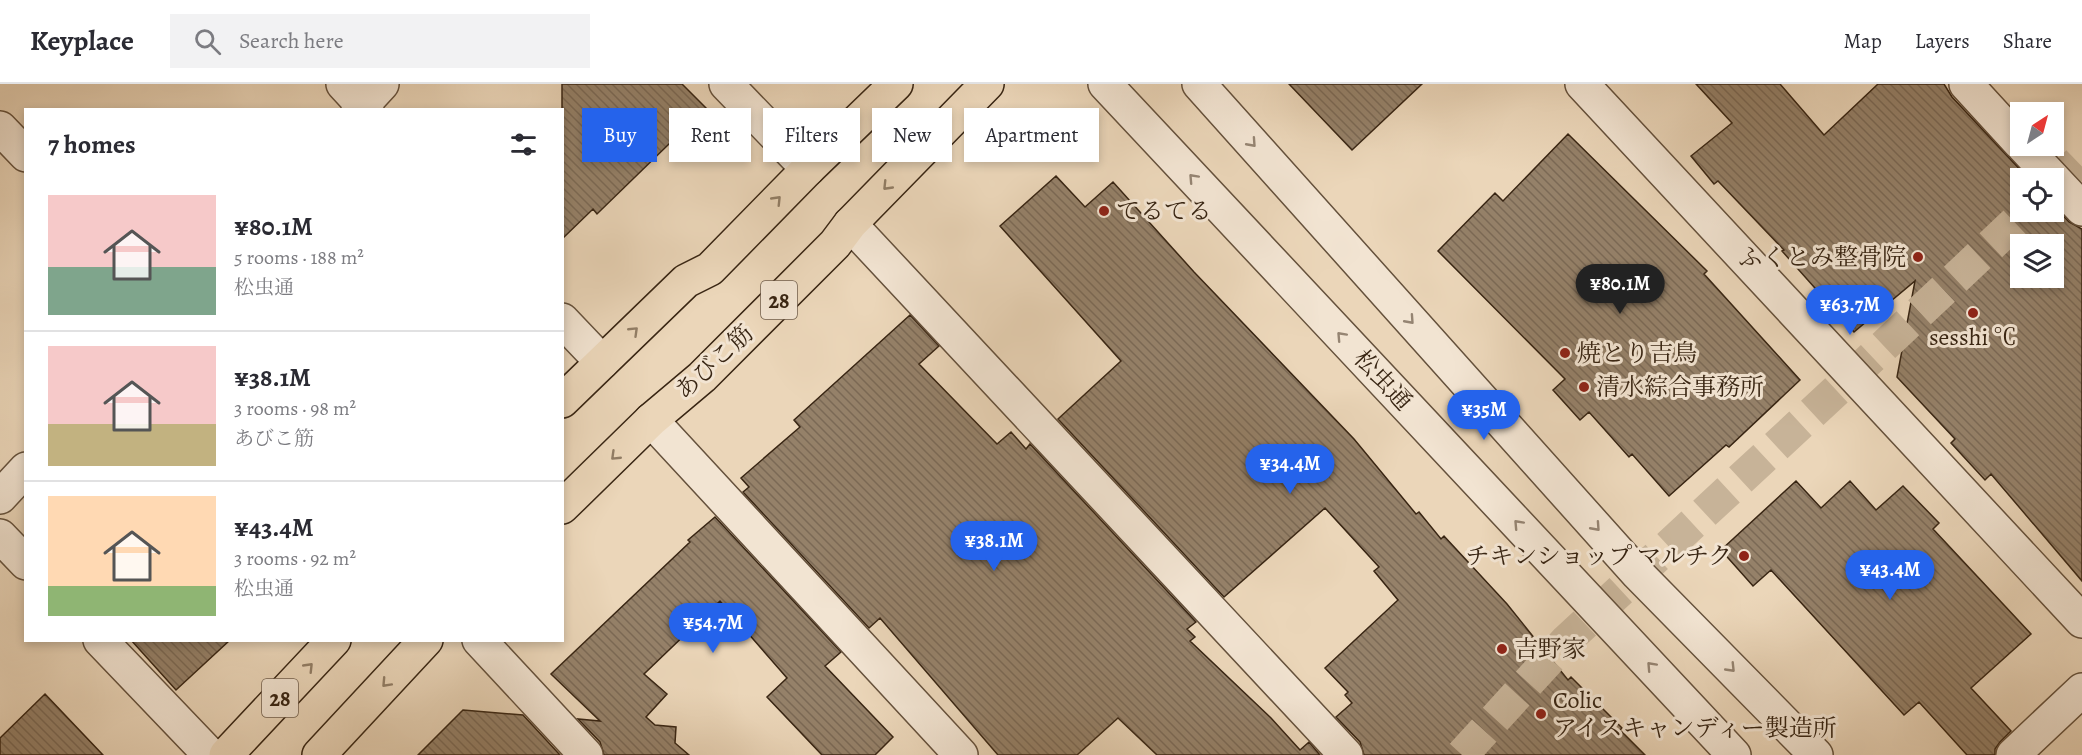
<!DOCTYPE html>
<meta charset="utf-8">
<style>
body{margin:0;font-family:Alegreya,"Noto Serif JP",serif;background:#f2f2f3;color:#2b2b33;height:100vh;display:flex;flex-direction:column;font-size:22px;white-space:nowrap}
*{box-sizing:border-box;margin:0}
p{font-size:20px;color:#7c7c81}
.icon{flex:none;width:33px;height:33px;fill:none;stroke:currentColor;stroke-width:2;stroke-linecap:round;stroke-linejoin:round}
.map{position:relative;flex:1;overflow:hidden}
.side{position:absolute;left:24px;top:24px;width:540px;height:534px;display:flex;flex-direction:column;background:#fff;border-radius:0px;box-shadow:0 3px 9px #0003}
.side>*{flex:none}
.hud{position:absolute;left:582px;top:24px;width:570px;height:54px;display:flex;gap:12px}
.needle{width:39px;rotate:36deg}
.controls{position:absolute;left:2010px;top:18px;display:grid;gap:12px}
.controls a{display:grid;place-items:center;width:54px;height:54px;border-radius:0px;background:#fff;box-shadow:0 3px 9px #0003;font-size:30px}
.price{position:absolute;translate:-50% -51px;padding:0 14px;border-radius:21px;background:#2563eb;color:#fff;font-size:20px;line-height:39px;filter:drop-shadow(0 2px 3px #0008)}
.price::after{content:'';position:absolute;left:50%;top:36px;width:18px;height:14px;margin-left:-9px;background:inherit;clip-path:polygon(0 0,100% 0,50% 100%)}
.price.on{background:#222;color:#fff}
ul{padding:0;list-style:none}
li{display:flex;align-items:center;gap:18px;height:150px;padding:0 24px}
li+li{border-top:2px solid #e1e1e2}
li span{display:grid;place-items:center;flex:none;width:168px;height:120px;border-radius:0px;color:#555}
li>.icon{margin-inline-start:auto}
span .icon{width:72px;height:72px;fill:#fffc;stroke-width:1}
li b{font-size:26px}
h2{display:flex;justify-content:space-between;align-items:center;height:72px;padding:0 24px;font-size:26px}
.tag{padding:0 21px;border-radius:0px;background:#fff;box-shadow:0 3px 9px #0003;font-size:21px;line-height:54px}
.tag.on{background:#2563eb;color:#fff}
header{display:flex;align-items:center;gap:36px;box-sizing:border-box;height:84px;padding:0 30px;background:#fff;border-bottom:2px solid #e1e1e2}
header strong{font-size:28px}
nav{display:flex;gap:33px;margin-inline-start:auto;font-size:21px}
.search{width:420px;height:54px;background:#f2f2f3;display:flex;align-items:center;gap:15px;box-sizing:border-box;padding:0 21px;border-radius:0px;color:#7c7c81;font-size:22px}
.map>svg:first-child{display:block}
.building{fill:url(#building-back-hatch);stroke:#382513;stroke-width:1.5;fill-rule:evenodd}
.lines{fill:none;stroke-linecap:round;stroke-linejoin:round}
.minor-tunnel{stroke:#c7b398;stroke-width:33;stroke-dasharray:33 16;stroke-linecap:butt}
.minor-casing{stroke:#65513c;stroke-width:36}
.major-casing{stroke:#382513;stroke-width:36}
.minor{stroke:#f2e4d2;stroke-width:33}
.major{stroke:#ebd6b9;stroke-width:33}
.oneway{stroke:#958472}
.oneway2{stroke:#927e66}
.poi-dot{fill:#8f2418;stroke:#f2e4d2;stroke-width:2}
.labels{text-anchor:middle;stroke-width:6;stroke-linejoin:round;paint-order:stroke}
.shield{fill:#f2e4d2;stroke:#705e4c;stroke-width:1.5}
.shield-label{font-size:22px;font-weight:bold;fill:#382513}
.poi-label{font-size:24px;fill:#382513;stroke:#f2e4d2;text-anchor:start}
.street-label{font-size:24px;fill:#382513;stroke:#f2e4d2}
</style>
<header>
<strong>Keyplace</strong>
<div class="search"><svg class="icon" aria-label="search" viewBox="0 0 24 24"><circle cx="10" cy="10" r="6"/><path d="M15 15l6 6"/></svg>Search here</div>
<nav><a>Map</a><a>Layers</a><a>Share</a></nav>
</header>
<div class="map">
<svg width="2082" height="671" viewBox="0 0 2082 671">
<defs>
<pattern id="building-back-hatch" width="6" height="6" patternUnits="userSpaceOnUse" patternTransform="scale(1.5)"><rect width="6" height="6" fill="#958169"/><path d="M-1 5l2 2M0 0l6 6M5-1l2 2" fill="none" stroke="#7b6955"/></pattern>
</defs>
<rect width="100%" height="100%" fill="#ebd6b9"/>
<filter id="stains"><feTurbulence type="fractalNoise" baseFrequency=".00333" numOctaves="4"/><feColorMatrix values="0 0 0 0 .2 0 0 0 0 .09 0 0 0 0 .02 0 0 0 .5 -.17"/></filter>
<radialGradient id="worn" r=".72"><stop offset=".6" stop-color="#630" stop-opacity="0"/><stop offset="1" stop-color="#630" stop-opacity=".3"/></radialGradient>
<path class="building" d="M562,0H682L706,24L597,130L593,125L562,155Z
M1289,0H1422L1352,66Z
M1696,0H1780L1824,51L1878,0H1944L1952,13L2028,94H2020V128H2054V122L2069,138L2082,145V497L1991,390L1985,396L1951,359L1955,355L1897,293L1915,197L1854,248L1782,167L1784,166L1718,97L1714,100L1691,72L1732,39ZM2020,160H2054V194H2020Z
M1568,50L1707,187L1704,190L1800,296L1729,363L1726,361L1669,412L1632,370L1629,373L1589,328L1580,336L1553,306L1565,295L1438,167L1495,109L1503,117Z
M1056,92L1085,123L1113,98L1194,188L1354,355L1416,430L1419,428L1441,455L1444,452L1507,520L1568,596L1571,593L1622,644L1620,646L1645,671H1364L1360,658L1336,633L1352,619L1345,611L1348,608L1325,584L1398,516L1374,487L1379,483L1325,424L1224,513L1058,335L1121,277L1000,142Z
M910,231L939,262L919,280L997,360L1011,348L1026,365L1030,360L1196,538L1187,545L1195,553L1190,557L1271,634L1300,666L1309,658L1320,671H1157L1118,634L1077,671H998L880,534L869,544L743,408L749,403L741,394L800,343L794,336Z
M1796,397L1821,424L1850,397L1876,426L1903,402L1939,439L1933,445L2031,550L1971,604L2011,647L2000,658L1995,665V671H1967L1919,618L1904,631L1771,486L1753,502L1721,466Z
M715,433L841,568L825,582L893,653L875,671H822L767,613L787,594L720,517L644,590L667,610L646,633L655,641L676,643L675,659L689,671H604L600,658L578,635L600,637L551,590L690,458L688,456Z
M131,556H230L176,606Z
M45,610L103,671H0V654Z
M463,626L523,631L560,671H418Z"/>
<g class="lines">
<path class="minor-tunnel" d="M2054,101L2082,74
M1462,671L1567,556L1852,292L2026,128"/>
<defs>
<path id="minor" d="M343,0L367,26
M726,0L808,85
M1105,0L1734,671
M1199,0L1638,490L1816,671
M1582,0L2082,537
M1966,0L2020,59
M358,26L382,0
M0,44L26,71
M2023,62L2082,125
M850,140L1346,671
M562,236L602,278
M651,336L961,671
M0,413L26,385
M0,452L26,479
M100,556L210,671
M479,556L586,671
M2013,671L2082,606"/>
<path id="major" d="M562,317L686,197L710,185L808,85L896,0
M562,423L651,336L702,293L835,160L850,140L987,0
M226,671L334,556
M319,671L426,556"/>
</defs>
<use href="#minor" class="minor-casing"/>
<use href="#major" class="major-casing"/>
<use href="#minor" class="minor"/>
<use href="#major" class="major"/>
</g>
<defs><path id="oneway-chevron" d="M-2-3.5L2.5 0L-2 3.5" fill="none" stroke-width="1.6" stroke-linecap="round" stroke-linejoin="round" transform="scale(1.5)"/></defs>
<g class="oneway">
<use href="#oneway-chevron" transform="translate(1252 59) rotate(48)"/>
<use href="#oneway-chevron" transform="translate(1193 94) rotate(-133)"/>
<use href="#oneway-chevron" transform="translate(1410 236) rotate(48)"/>
<use href="#oneway-chevron" transform="translate(1341 252) rotate(-133)"/>
<use href="#oneway-chevron" transform="translate(1518 440) rotate(-133)"/>
<use href="#oneway-chevron" transform="translate(1596 443) rotate(48)"/>
<use href="#oneway-chevron" transform="translate(1651 582) rotate(-133)"/>
<use href="#oneway-chevron" transform="translate(1731 584) rotate(46)"/>
</g>
<g class="oneway2">
<use href="#oneway-chevron" transform="translate(887 102) rotate(134)"/>
<use href="#oneway-chevron" transform="translate(777 116) rotate(-46)"/>
<use href="#oneway-chevron" transform="translate(634 247) rotate(-44)"/>
<use href="#oneway-chevron" transform="translate(615 372) rotate(136)"/>
<use href="#oneway-chevron" transform="translate(309 583) rotate(-46)"/>
<use href="#oneway-chevron" transform="translate(386 599) rotate(133)"/>
</g>
<g class="poi-dot">
<circle cx="1104" cy="127" r="6"/>
<circle cx="1918" cy="173" r="6"/>
<circle cx="1973" cy="229" r="6"/>
<circle cx="1565" cy="269" r="6"/>
<circle cx="1584" cy="303" r="6"/>
<circle cx="1744" cy="472" r="6"/>
<circle cx="1502" cy="565" r="6"/>
<circle cx="1541" cy="630" r="6"/>
</g>
<g class="labels">
<g class="shield">
<rect x="761" y="197" width="36" height="38" rx="4.5"/>
<rect x="262" y="595" width="36" height="38" rx="4.5"/>
</g>
<g class="shield-label">
<text x="779" y="224">28</text>
<text x="280" y="622">28</text>
</g>
<g class="poi-label">
<text x="1116" y="135">てるてる</text>
<text x="1906" y="181" text-anchor="end">ふくとみ整骨院</text>
<text x="1973" y="261" text-anchor="middle">sesshi ℃</text>
<text x="1577" y="277">焼とり吉鳥</text>
<text x="1596" y="311">清水綜合事務所</text>
<text x="1732" y="480" text-anchor="end">チキンショップ マルチク</text>
<text x="1514" y="573">吉野家</text>
<text x="1553" y="624">Colic<tspan x="1553" dy="28">アイスキャンディー製造所</tspan></text>
</g>
<g class="street-label">
<text transform="translate(714 278) rotate(-43)" y="8">あびこ筋</text>
<text transform="translate(1383 296) rotate(47)" y="8">松虫通</text>
</g>
</g>
<rect width="100%" height="100%" filter="url(#stains)"/>
<rect width="100%" height="100%" fill="url(#worn)"/>
</svg>
<div class="controls">
<a><svg class="needle" viewBox="-14 -14 28 28"><path d="M0-13l5 13h-10z" fill="#e53935"/><path d="M0 13l5-13h-10z" fill="#7c7c81"/></svg></a>
<a><svg class="icon" aria-label="locate" viewBox="0 0 24 24"><circle cx="12" cy="12" r="6"/><path d="M12 2v4M12 18v4M2 12h4M18 12h4"/></svg></a>
<a><svg class="icon" aria-label="layers" viewBox="0 0 24 24"><path d="M12 4l9 5-9 5-9-5zM3 14l9 5 9-5"/></svg></a>
</div>
<b class="price on" style="left:1620px;top:231px">¥80.1M</b>
<b class="price" style="left:1850px;top:252px">¥63.7M</b>
<b class="price" style="left:1484px;top:357px">¥35M</b>
<b class="price" style="left:1290px;top:411px">¥34.4M</b>
<b class="price" style="left:994px;top:488px">¥38.1M</b>
<b class="price" style="left:1890px;top:517px">¥43.4M</b>
<b class="price" style="left:713px;top:570px">¥54.7M</b>
<div class="hud">
<a class="tag on">Buy</a>
<a class="tag">Rent</a>
<a class="tag">Filters</a>
<a class="tag">New</a>
<a class="tag">Apartment</a>
</div>
<section class="side">
<h2>7 homes<svg class="icon" aria-label="filters" viewBox="0 0 24 24"><path d="M4 7h16M4 17h16"/><circle cx="9" cy="7" r="2"/><circle cx="15" cy="17" r="2"/></svg></h2>
<ul>
<li><span style="background:linear-gradient(#f6c9c9 60%,#7fa58c 0)"><svg class="icon" aria-label="home" viewBox="0 0 24 24"><path d="M3 11l9-7 9 7M6 9v11h12V9"/></svg></span><div><b>¥80.1M</b><p>5 rooms · 188 m²</p><p>松虫通</p></div></li>
<li><span style="background:linear-gradient(#f6c9c9 65%,#c2b280 0)"><svg class="icon" aria-label="home" viewBox="0 0 24 24"><path d="M3 11l9-7 9 7M6 9v11h12V9"/></svg></span><div><b>¥38.1M</b><p>3 rooms · 98 m²</p><p>あびこ筋</p></div></li>
<li><span style="background:linear-gradient(#ffd9b3 75%,#8fb573 0)"><svg class="icon" aria-label="home" viewBox="0 0 24 24"><path d="M3 11l9-7 9 7M6 9v11h12V9"/></svg></span><div><b>¥43.4M</b><p>3 rooms · 92 m²</p><p>松虫通</p></div></li>
</ul>
</section>
</div>
